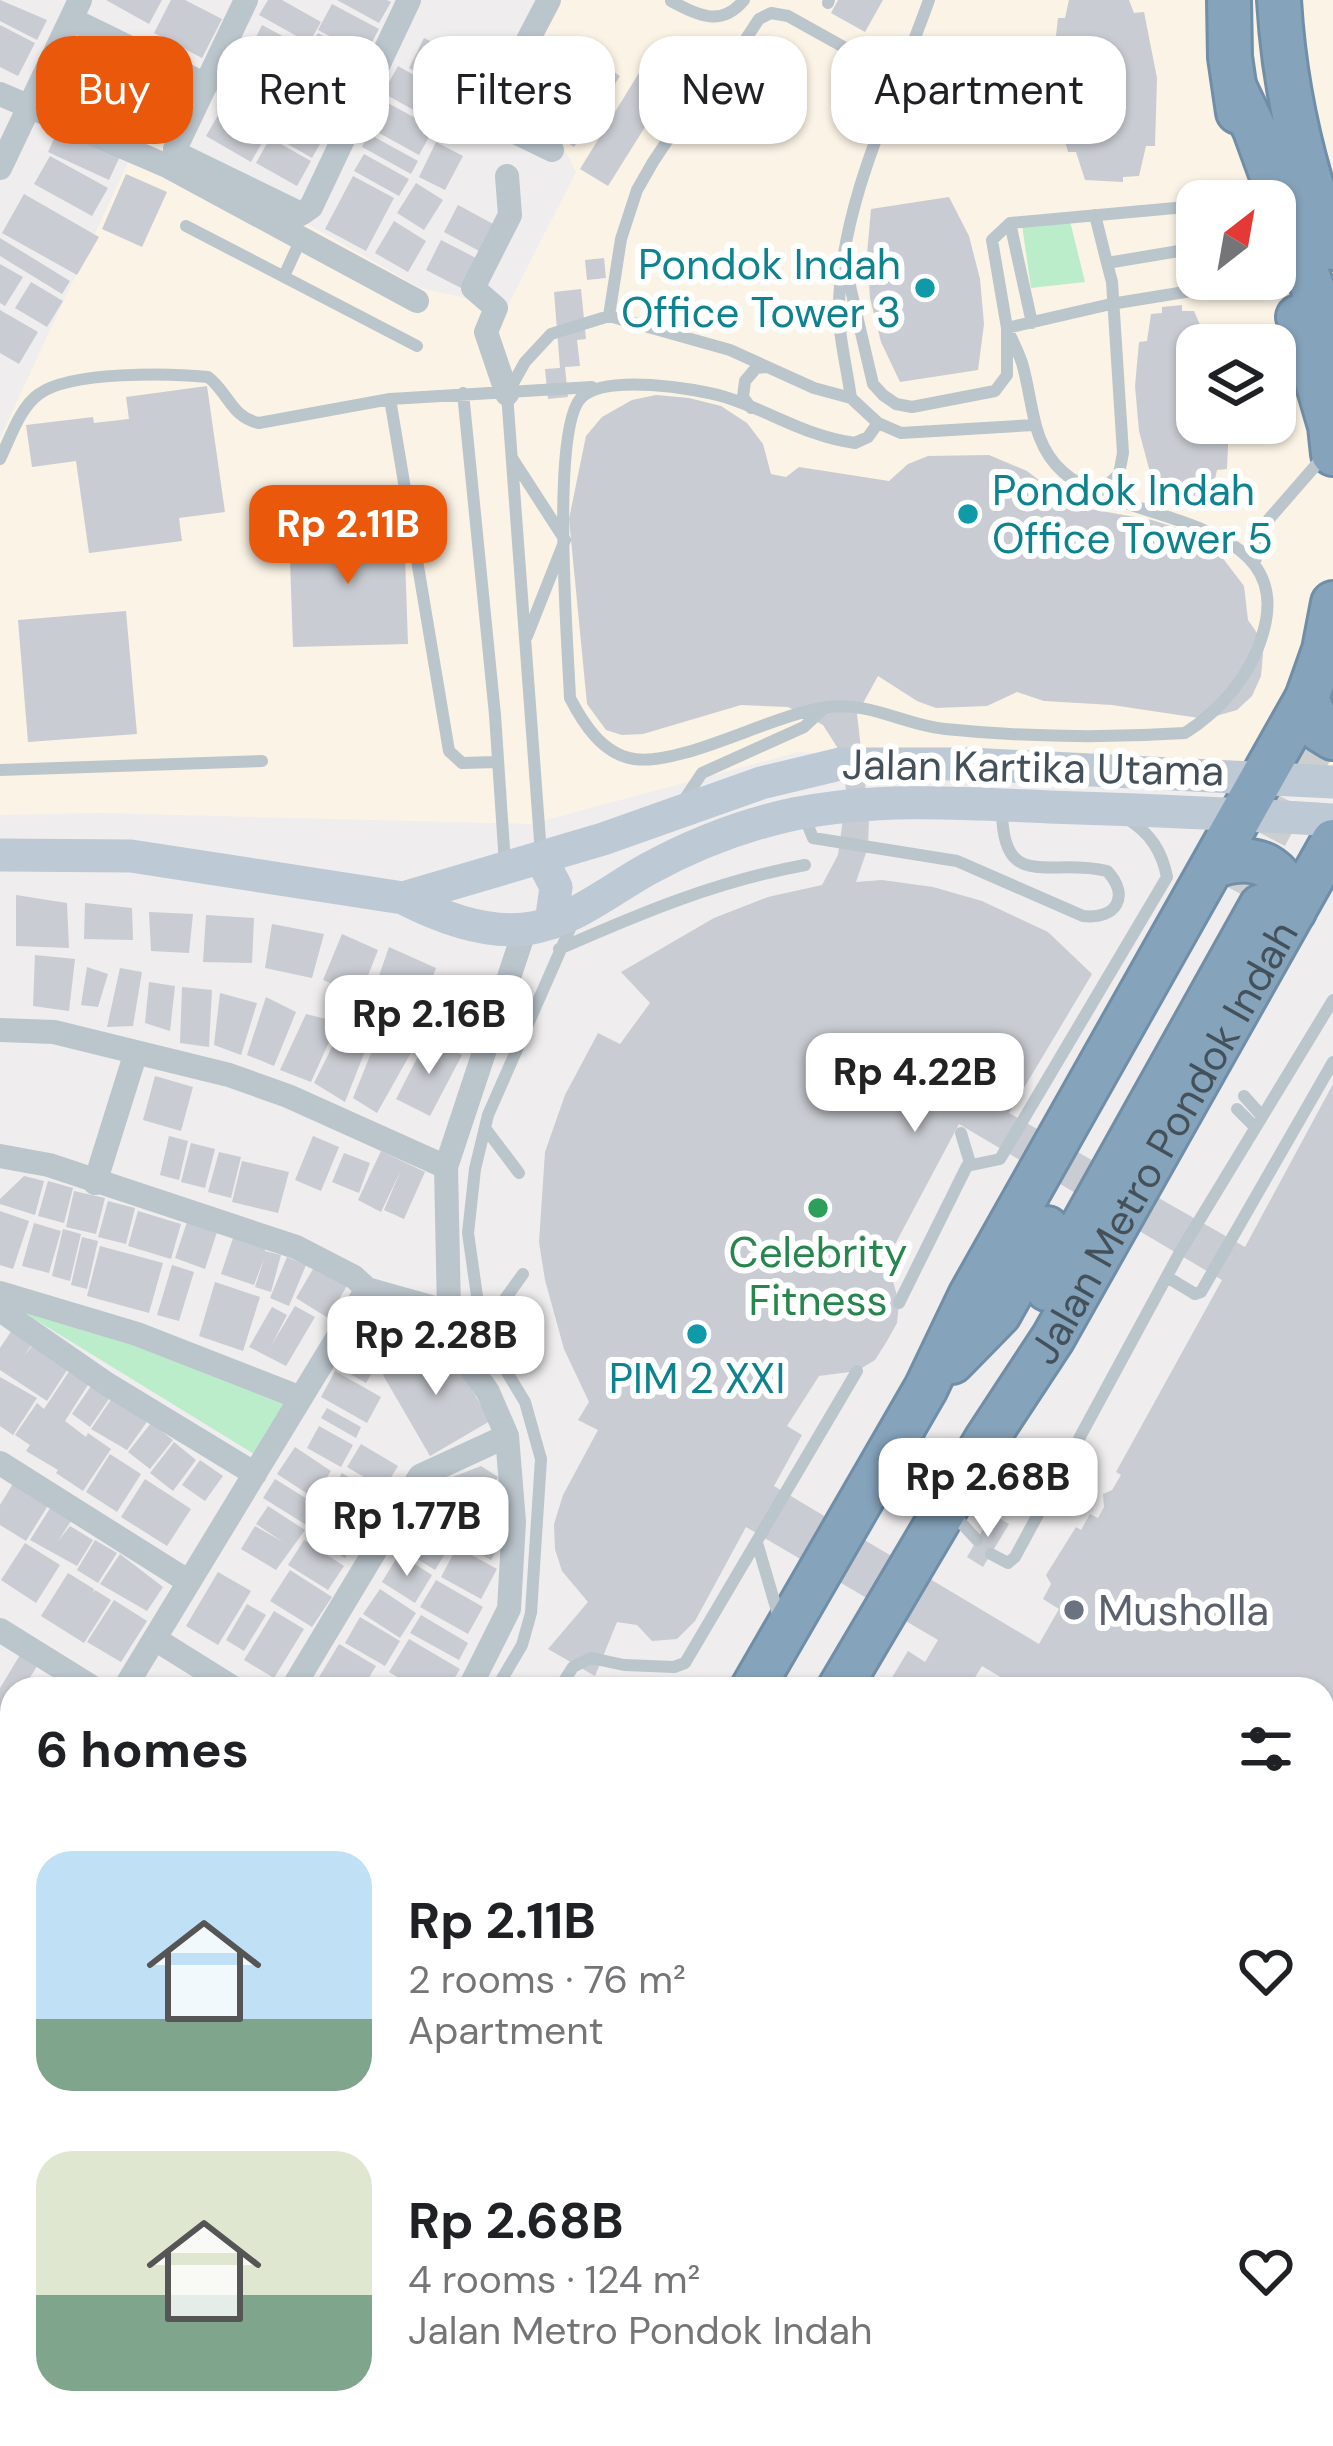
<!DOCTYPE html>
<meta charset="utf-8">
<style>
body{margin:0;font-family:"DM Sans",sans-serif;background:#f2f2f2;color:#202124;height:100vh;display:flex;flex-direction:column;font-size:45px;white-space:nowrap}
*{box-sizing:border-box;margin:0}
p{font-size:39px;color:#757577}
.icon{flex:none;width:66px;height:66px;fill:none;stroke:currentColor;stroke-width:2;stroke-linecap:round;stroke-linejoin:round}
.map{position:relative;flex:1;overflow:hidden}
.drawer{position:absolute;left:0px;top:1677px;width:1335px;height:771px;display:flex;flex-direction:column;background:#fff;border-radius:36px 36px 0 0;box-shadow:0 3px 9px #0004}
.drawer>*{flex:none}
.guide{position:absolute;left:36px;top:36px;width:1263px;height:108px;display:flex;gap:24px}
.needle{width:78px;rotate:31deg}
.tools{position:absolute;left:1176px;top:180px;display:grid;gap:24px}
.tools a{display:grid;place-items:center;width:120px;height:120px;border-radius:24px;background:#fff;box-shadow:0 3px 9px #0004;font-size:60px}
.price{position:absolute;translate:-50% -102px;padding:0 27px;border-radius:24px;background:#fff;color:#222;font-size:39px;line-height:78px;filter:drop-shadow(0 3px 6px #0008)}
.price::after{content:'';position:absolute;left:50%;top:72px;width:36px;height:27px;margin-left:-18px;background:inherit;clip-path:polygon(0 0,100% 0,50% 100%)}
.price.active{background:#ea580c;color:#fff}
ul{padding:0;list-style:none}
li{display:flex;align-items:center;gap:36px;height:300px;padding:0 36px}
li span{display:grid;place-items:center;flex:none;width:336px;height:240px;border-radius:36px;color:#555}
li>.icon{margin-inline-start:auto}
span .icon{width:144px;height:144px;fill:#fffc;stroke-width:1}
li b{font-size:51px}
h2{display:flex;justify-content:space-between;align-items:center;height:144px;padding:0 36px;font-size:51px}
.chip{padding:0 42px;border-radius:36px;background:#fff;box-shadow:0 3px 9px #0004;font-size:42px;line-height:108px}
.chip.active{background:#ea580c;color:#fff}
.map>svg:first-child{display:block}
.commercial{fill:#fbf3e5;fill-rule:evenodd}
.green{fill:#bbedcb}
.water{fill:#89dbe9}
.building{fill:#c9ccd2;fill-rule:evenodd}
.lines{fill:none;stroke-linecap:round;stroke-linejoin:round}
.highway-tunnel{stroke:#cdced0;stroke-width:42;stroke-dasharray:42 21;stroke-linecap:butt}
.highway-casing{stroke:#708ea7;stroke-width:48}
.lane{stroke:#bbc5cc;stroke-width:12}
.street{stroke:#bbc5cc;stroke-width:24}
.secondary{stroke:#bdc9d4;stroke-width:33}
.highway{stroke:#85a3bb;stroke-width:42}
.culture-dot{fill:#0f9aa8;stroke:#fff;stroke-width:4.5}
.leisure-dot{fill:#2e9e5b;stroke:#fff;stroke-width:4.5}
.worship-dot{fill:#6b7280;stroke:#fff;stroke-width:4.5}
.labels{text-anchor:middle;stroke-width:12;stroke-linejoin:round;paint-order:stroke}
.culture-label{font-size:42px;fill:#0d838f;stroke:#fff;text-anchor:end}
.street-label{font-size:42px;fill:#45515a;stroke:#fff}
.leisure-label{font-size:42px;fill:#27864d;stroke:#fff}
.worship-label{font-size:42px;fill:#5b616d;stroke:#fff;text-anchor:start}
</style>
<div class="map">
<svg width="1333" height="2446" viewBox="0 0 1333 2446">
<rect width="100%" height="100%" fill="#efeded"/>
<path class="commercial" d="M555,0H1333V783L799,752L531,824L102,813L0,815V438L143,130L420,288L507,307L576,172L561,143L493,108ZM1197,201H1275V279H1197ZM1197,345H1275V423H1197Z"/>
<path class="green" d="M1070,221L1085,282L1031,288L1022,225Z
M0,1298L290,1400L259,1457Z
M1333,1911V2446H423L412,2438L1323,2436V1913Z"/>
<path class="water" d="M1333,1911V2192L1323,2197V1913Z"/>
<path class="building" d="M0,0L47,20L37,40L0,21Z
M106,0H162L149,24Z
M171,0H185L222,19L202,58L154,33Z
M268,0H282L321,22L309,43L259,15Z
M337,0H387L391,2L379,23Z
M838,0H883L865,32L831,13Z
M1069,0H1129L1134,13L1144,12L1157,78L1155,146H1146L1139,176L1123,177V182L1085,180L1076,152H1068L1062,130L1053,62L1058,18H1065Z
M332,4L379,29L365,55L318,30Z
M0,25L35,43L18,76L0,67Z
M262,25L307,49L300,62L255,39Z
M318,33L364,59L357,70L311,44Z
M104,37L164,109L118,141L69,117L62,86L68,67Z
M424,38L503,77L488,108L409,68Z
M251,43L298,66L290,84L242,60Z
M310,48L348,68L337,88L300,68Z
M653,50L682,68L608,186L580,169Z
M589,56L620,76L574,147L543,126Z
M236,61L287,89L279,103L228,76Z
M398,66L461,102L446,128L383,93Z
M299,72L337,94L329,108L291,86Z
M236,84L281,110L251,162L206,136Z
M291,91L330,113L321,129L282,107Z
M384,101L434,128L419,155L370,128Z
M284,114L324,137L312,158L272,135Z
M60,125L121,154L109,180L48,152Z
M369,134L418,161L411,174L362,147Z
M270,138L311,161L297,186L256,163Z
M436,142L463,156L445,190L419,177Z
M364,154L409,179L399,196L354,171Z
M50,156L108,188L92,216L34,184Z
M126,174L167,192L142,247L102,229Z
M353,176L394,198L366,251L325,229Z
M416,183L443,200L424,230L397,213Z
M24,194L99,237L77,275L2,233Z
M949,197L969,236L980,279L984,324L978,370L900,382L881,342L870,298L867,254L871,209Z
M458,205L495,225L481,252L444,232Z
M394,221L426,241L408,272L375,253Z
M0,238L70,281L62,294L0,256Z
M441,240L476,258L461,288L426,270Z
M604,258L606,278L587,280L585,260Z
M0,264L23,277L5,306L0,303Z
M31,282L63,301L47,327L15,308Z
M581,289L586,339L577,340L580,366L565,367L568,397L548,399L545,369L560,368L554,292Z
M1182,305V311H1194L1205,336L1215,335L1217,345H1197V423H1229L1227,469L1217,470L1210,500H1201V506L1181,508V502L1168,503L1159,475L1151,476L1139,431L1135,386L1139,342L1147,341L1151,314L1162,313V307Z
M0,310L38,332L19,364L0,353Z
M207,386L225,512L179,518L182,541L89,553L76,461L32,467L26,425L93,417L94,423L129,419L126,397Z
M656,395L689,398L721,406L747,423L763,444L771,474L786,477L799,467L889,481L908,464L928,456L989,455L1027,471L1044,484L1056,503L1152,520L1192,533L1212,544L1244,586L1248,620L1259,636L1263,654L1261,676L1252,696L1237,710L1216,716L1199,718L1112,705L1044,701L1017,692L987,706L936,708L917,701L878,676L857,714L869,818L868,847L856,882L882,880L933,887L982,901L1048,932L1092,974L1009,1113L1245,1247L1333,1084V1793L1323,1798V1689H1021L982,1666L968,1689H885L908,1651L925,1662L938,1640L746,1527L695,1621L677,1639L652,1641L637,1625L617,1622L595,1676L548,1649L588,1602L562,1571L555,1549L554,1524L563,1495L598,1430L578,1420L589,1402L564,1349L545,1280L539,1242L545,1152L565,1095L598,1033L620,1044L650,1003L621,972L714,918L768,897L822,885L838,855L846,797L845,771L837,747L823,725L788,707L741,705L643,734L622,735L606,730L587,704L569,519L586,436L602,417L632,400ZM959,1124L1222,1280L1116,1472L1121,1475L1112,1490L1103,1494L1104,1507L1098,1518L1090,1514L1081,1530L1076,1527L1046,1575L1051,1584L1043,1599L1059,1609L1039,1644L774,1486L802,1435L787,1426L819,1376L857,1371L875,1360L887,1341L897,1323L899,1303L893,1281L884,1265Z
M404,528L408,644L293,647L289,531Z
M126,611L137,734L28,742L18,620Z
M16,895L67,903L69,948L16,946Z
M85,903L132,908L133,940L84,939Z
M149,912L193,914L189,953L151,951Z
M206,915L254,918L252,963L203,962Z
M272,924L324,934L312,978L265,968Z
M342,934L378,950L360,996L323,980Z
M389,947L436,968L413,1030L366,1013Z
M35,955L75,959L69,1011L33,1006Z
M87,967L108,974L98,1007L81,1005Z
M120,968L142,972L133,1026L107,1027Z
M149,982L175,986L170,1031L145,1023Z
M182,987L212,990L209,1047L180,1043Z
M220,993L257,1003L241,1055L214,1045Z
M266,997L296,1012L274,1066L247,1055Z
M306,1014L338,1022L311,1082L280,1070Z
M341,1029L369,1041L345,1102L314,1083Z
M380,1031L413,1049L377,1113L353,1098Z
M428,1037L462,1055L430,1116L396,1099Z
M155,1076L193,1087L181,1131L143,1120Z
M169,1136L188,1141L179,1180L160,1175Z
M313,1136L339,1147L321,1191L295,1180Z
M191,1143L215,1149L205,1188L181,1182Z
M381,1151L425,1172L404,1219L384,1210L401,1170L381,1212L358,1200Z
M219,1152L241,1157L231,1198L208,1192Z
M344,1153L370,1163L359,1193L332,1182Z
M242,1161L289,1172L278,1213L232,1202Z
M24,1176L44,1181L35,1215L0,1204V1199Z
M48,1181L73,1188L64,1223L38,1216Z
M74,1191L105,1198L96,1234L66,1227Z
M108,1201L135,1208L126,1244L98,1237Z
M0,1211L29,1221L13,1269L0,1265Z
M138,1211L181,1224L171,1259L128,1246Z
M187,1222L217,1232L205,1269L175,1258Z
M34,1223L61,1231L49,1273L22,1266Z
M63,1229L81,1234L70,1281L52,1276Z
M235,1232L267,1243L265,1251L281,1255L271,1292L255,1287L265,1256L254,1285L221,1274Z
M82,1237L98,1241L87,1289L71,1285Z
M100,1246L163,1263L149,1313L87,1296Z
M287,1257L306,1265L289,1306L270,1298Z
M316,1264L348,1284L328,1318L296,1298Z
M172,1265L194,1272L179,1321L157,1315Z
M215,1282L260,1297L243,1351L199,1336Z
M295,1306L315,1317L286,1366L249,1347L272,1307L287,1315L271,1346Z
M385,1308L410,1325L391,1354L365,1336Z
M12,1330L33,1343L23,1357L37,1340L69,1367L47,1401L0,1370V1348Z
M443,1340L490,1421L430,1456L383,1375Z
M361,1341L383,1354L366,1383L343,1370Z
M74,1364L93,1377L65,1421L86,1437L88,1433L111,1449L83,1491L56,1473L58,1470L26,1451L30,1445L15,1435L37,1403L44,1409Z
M335,1371L381,1397L367,1423L321,1397Z
M0,1377L37,1398L13,1435L0,1426Z
M95,1380L113,1393L90,1427L72,1414Z
M116,1392L149,1419L127,1450L91,1429Z
M327,1408L361,1427L356,1438L321,1418Z
M151,1423L173,1440L150,1469L128,1452Z
M319,1426L353,1445L341,1467L307,1448Z
M174,1442L196,1460L173,1491L150,1473Z
M361,1444L398,1466L384,1489L347,1467Z
M295,1447L331,1471L314,1498L277,1474Z
M110,1454L141,1474L117,1512L86,1492Z
M200,1460L223,1476L205,1501L182,1485Z
M481,1466L498,1477L477,1509L435,1484Z
M342,1473L383,1498L365,1527L324,1502Z
M17,1477L52,1499L26,1541L0,1525V1505Z
M145,1479L191,1509L167,1546L121,1517Z
M275,1479L320,1507L308,1526L263,1498Z
M428,1488L466,1512L450,1537L413,1513Z
M52,1505L73,1518L58,1541L70,1526L93,1540L77,1566L30,1540Z
M268,1506L305,1530L276,1570L241,1549L255,1526L283,1542L256,1524Z
M326,1511L361,1531L345,1558L310,1537Z
M992,1514L1009,1524L983,1567L967,1557Z
M470,1515L505,1535L491,1560L455,1540Z
M423,1523L453,1541L435,1570L406,1552Z
M95,1540L117,1553L98,1583L77,1570Z
M304,1540L344,1566L328,1590L288,1565Z
M25,1543L60,1565L36,1603L1,1580Z
M457,1547L497,1569L481,1599L441,1577Z
M120,1554L163,1587L147,1611L100,1584Z
M399,1554L432,1575L415,1603L382,1582Z
M290,1570L332,1597L312,1627L270,1601Z
M218,1572L251,1591L218,1645L186,1626Z
M68,1573L94,1589L93,1593L95,1590L111,1600L84,1643L41,1616Z
M436,1580L483,1607L468,1634L420,1607Z
M380,1589L416,1613L400,1638L363,1614Z
M114,1600L147,1621L121,1662L87,1642Z
M247,1604L266,1615L244,1651L226,1640Z
M274,1611L304,1629L274,1678L244,1660Z
M421,1615L468,1643L459,1660L410,1633Z
M360,1617L400,1641L385,1666L345,1643Z
M409,1639L460,1669L448,1689H417L389,1672Z
M339,1644L376,1666L362,1689H312Z
M20,1655L37,1666L23,1689H12V1707L7,1715L0,1711V1688Z
M0,1713L8,1718L12,1713V1751L0,1770Z
M0,1946L12,1953V1993L0,1986Z
M12,2013V2105L10,2108L0,2101V2032Z
M12,2186V2234L0,2227V2191L6,2195Z
M0,2278L12,2285V2360L0,2379Z
M30,2436H112L106,2446H46Z
M144,2436H183L200,2446H138Z
M192,2436H247L241,2446H208Z
M813,2436H865L850,2446H820Z"/>
<g class="lines">
<path class="highway-tunnel" d="M1237,892L1333,710"/>
<defs>
<g id="highway">
<path d="M1229,0L1230,57L1238,112"/>
<path d="M1279,0C1284,87 1302,167 1333,248"/>
<path d="M1235,88L1255,130L1333,344"/>
<path d="M1298,317L1330,426L1333,454"/>
<path d="M1307,698L1320,730L1333,738"/>
<path d="M1214,866C1258,852 1284,865 1294,911"/>
<path d="M1047,1289L1261,906"/>
<path d="M952,1362L999,1314L1047,1228"/>
<path d="M752,1689L926,1388L970,1296L1307,698L1324,650L1333,603"/>
<path id="s1" d="M839,1689L986,1440L1053,1338L1333,841"/>
<path d="M321,2446L328,2436"/>
<path d="M367,2446L373,2436"/>
</g>
</defs>
<use href="#highway" class="highway-casing"/>
<path class="lane" d="M671,1C698,15 721,28 744,0
M828,3L829,0
M1095,215L1107,263
M1010,223L1032,323
M186,226L417,346
M843,256L873,384L883,395L896,404L912,407L995,391L1007,375V328L992,240L1010,223L1197,206
M284,276L301,239
M1275,277L1283,276
M609,316L621,239L637,190L653,162L699,93L724,72L759,19L771,13L788,16L901,79
M1007,328L1111,304L1265,279
M463,393L495,715L505,864
M851,398C847,368 838,335 839,305C841,202 895,96 929,0
M390,399L592,387
M751,408L743,397L745,381L756,368L766,367
M878,423L868,437L855,443C807,437 770,411 725,397C695,388 606,374 582,397C550,426 568,646 570,698C583,723 602,754 634,759C684,766 774,713 829,707C870,702 905,725 945,729C1024,737 1107,738 1185,733C1220,711 1252,674 1263,633C1298,514 1120,524 1063,472C1030,442 1034,403 1022,363C1018,351 1012,340 1007,328
M512,458L565,540L527,636
M0,459C10,439 20,407 39,394C70,371 170,373 208,377C228,392 232,418 259,423L390,399L449,751L462,763L496,762
M1099,493L1119,474L1123,453L1112,282L1107,263L1197,248
M1254,564L1269,519L1323,457
M0,770L262,761
M682,803L702,773L804,727L821,711
M804,816L813,838L957,861L1083,916C1116,920 1131,896 1107,871C1048,857 1001,894 1002,806
M541,854L507,394L525,362L551,334L609,316L730,350L814,388L851,398L878,423L901,433L1034,425
M559,949C641,913 717,881 805,865
M1244,1096L1261,1115
M1237,1109L1254,1126
M485,1128L519,1173
M961,1133L970,1163
M1167,1277L1195,1294L1201,1292L1333,1062
M899,1303L967,1166L1000,1159L1167,877C1162,852 1151,834 1129,820
M482,1331L523,1274
M952,1513L977,1540
M758,1546L780,1621
M991,1554L1008,1563L1015,1557L1180,1252L1333,1000
M852,1679L885,1688
M496,1689L522,1645L531,1613L541,1459L525,1402L482,1331L468,1233L475,1169L488,1115L572,924
M559,1689L573,1667L591,1658L624,1665L674,1667L685,1663L857,1371
M1323,1804L1333,1800
M431,2439L433,2436
M404,2446L408,2436
M709,2446L721,2436
M778,2446L779,2436"/>
<path class="street" d="M246,0L175,149L178,154L301,214L311,207L409,0
M549,0L490,113L494,122L552,150
M71,19L206,85
M0,94L167,166L417,301
M0,168L80,0
M507,394L486,332L496,308L473,288L510,215L507,176
M0,1030L54,1032L229,1075L288,1096L446,1167
M0,1156L49,1165L296,1247L354,1277L367,1289L449,1312
M95,1183L136,1052
M0,1293L137,1334L301,1398
M0,1310L107,1384L255,1474
M0,1463L189,1582
M0,1630L95,1689
M155,1639L235,1689
M124,1689L367,1289
M292,1689L420,1476L507,1436
M469,1689L509,1609L514,1522L507,1436L488,1392L471,1368L449,1312L446,1167L525,929
M0,1800L12,1808
M0,1886L12,1867
M0,2161L12,2142
M0,2428L12,2415"/>
<path class="secondary" d="M0,855L131,856L403,898C440,917 484,934 526,929C571,923 610,890 648,869C694,844 743,825 794,814C877,797 964,803 1049,807C1144,810 1238,814 1333,820
M541,858L556,887L551,923
M403,898L603,839L761,783L840,764H969L1333,782"/>
<use href="#highway" class="highway"/>
</g>
<g class="culture-dot">
<circle cx="925" cy="288" r="12"/>
<circle cx="968" cy="514" r="12"/>
<circle cx="697" cy="1334" r="12"/>
</g>
<circle class="leisure-dot" cx="818" cy="1208" r="12"/>
<circle class="worship-dot" cx="1074" cy="1610" r="12"/>
<g class="labels">
<g class="culture-label">
<text x="901" y="279">Pondok Indah<tspan x="901" dy="48">Office Tower 3</tspan></text>
<text x="992" y="505" text-anchor="start">Pondok Indah<tspan x="992" dy="48">Office Tower 5</tspan></text>
<text x="697" y="1393" text-anchor="middle">PIM 2 XXI</text>
</g>
<g class="street-label">
<text transform="translate(1033 767) rotate(1)" y="15">Jalan Kartika Utama</text>
<text dy="15" stroke="none"><textPath href="#s1" startOffset="636">Jalan Metro Pondok Indah</textPath></text>
</g>
<g class="leisure-label">
<text x="818" y="1267">Celebrity<tspan x="818" dy="48">Fitness</tspan></text>
</g>
<g class="worship-label">
<text x="1098" y="1625">Musholla</text>
</g>
</g>
</svg>
<div class="tools">
<a><svg class="needle" viewBox="-14 -14 28 28"><path d="M0-13l5 13h-10z" fill="#e53935"/><path d="M0 13l5-13h-10z" fill="#757577"/></svg></a>
<a><svg class="icon" aria-label="layers" viewBox="0 0 24 24"><path d="M12 4l9 5-9 5-9-5zM3 14l9 5 9-5"/></svg></a>
</div>
<b class="price active" style="left:348px;top:587px">Rp 2.11B</b>
<b class="price" style="left:429px;top:1077px">Rp 2.16B</b>
<b class="price" style="left:915px;top:1135px">Rp 4.22B</b>
<b class="price" style="left:436px;top:1398px">Rp 2.28B</b>
<b class="price" style="left:988px;top:1540px">Rp 2.68B</b>
<b class="price" style="left:407px;top:1579px">Rp 1.77B</b>
<div class="guide">
<a class="chip active">Buy</a>
<a class="chip">Rent</a>
<a class="chip">Filters</a>
<a class="chip">New</a>
<a class="chip">Apartment</a>
</div>
<section class="drawer">
<h2>6 homes<svg class="icon" aria-label="filters" viewBox="0 0 24 24"><path d="M4 7h16M4 17h16"/><circle cx="9" cy="7" r="2"/><circle cx="15" cy="17" r="2"/></svg></h2>
<ul>
<li><span style="background:linear-gradient(#bfe0f5 70%,#7fa58c 0)"><svg class="icon" aria-label="home" viewBox="0 0 24 24"><path d="M3 11l9-7 9 7M6 9v11h12V9"/></svg></span><div><b>Rp 2.11B</b><p>2 rooms · 76 m²</p><p>Apartment</p></div><svg class="icon" aria-label="heart" viewBox="0 0 24 24"><path d="M12 20l-8-8c-3-5 5-10 8-4 3-6 11-1 8 4z"/></svg></li>
<li><span style="background:linear-gradient(#dfe7d0 60%,#7fa58c 0)"><svg class="icon" aria-label="home" viewBox="0 0 24 24"><path d="M3 11l9-7 9 7M6 9v11h12V9"/></svg></span><div><b>Rp 2.68B</b><p>4 rooms · 124 m²</p><p>Jalan Metro Pondok Indah</p></div><svg class="icon" aria-label="heart" viewBox="0 0 24 24"><path d="M12 20l-8-8c-3-5 5-10 8-4 3-6 11-1 8 4z"/></svg></li>
</ul>
</section>
</div>
